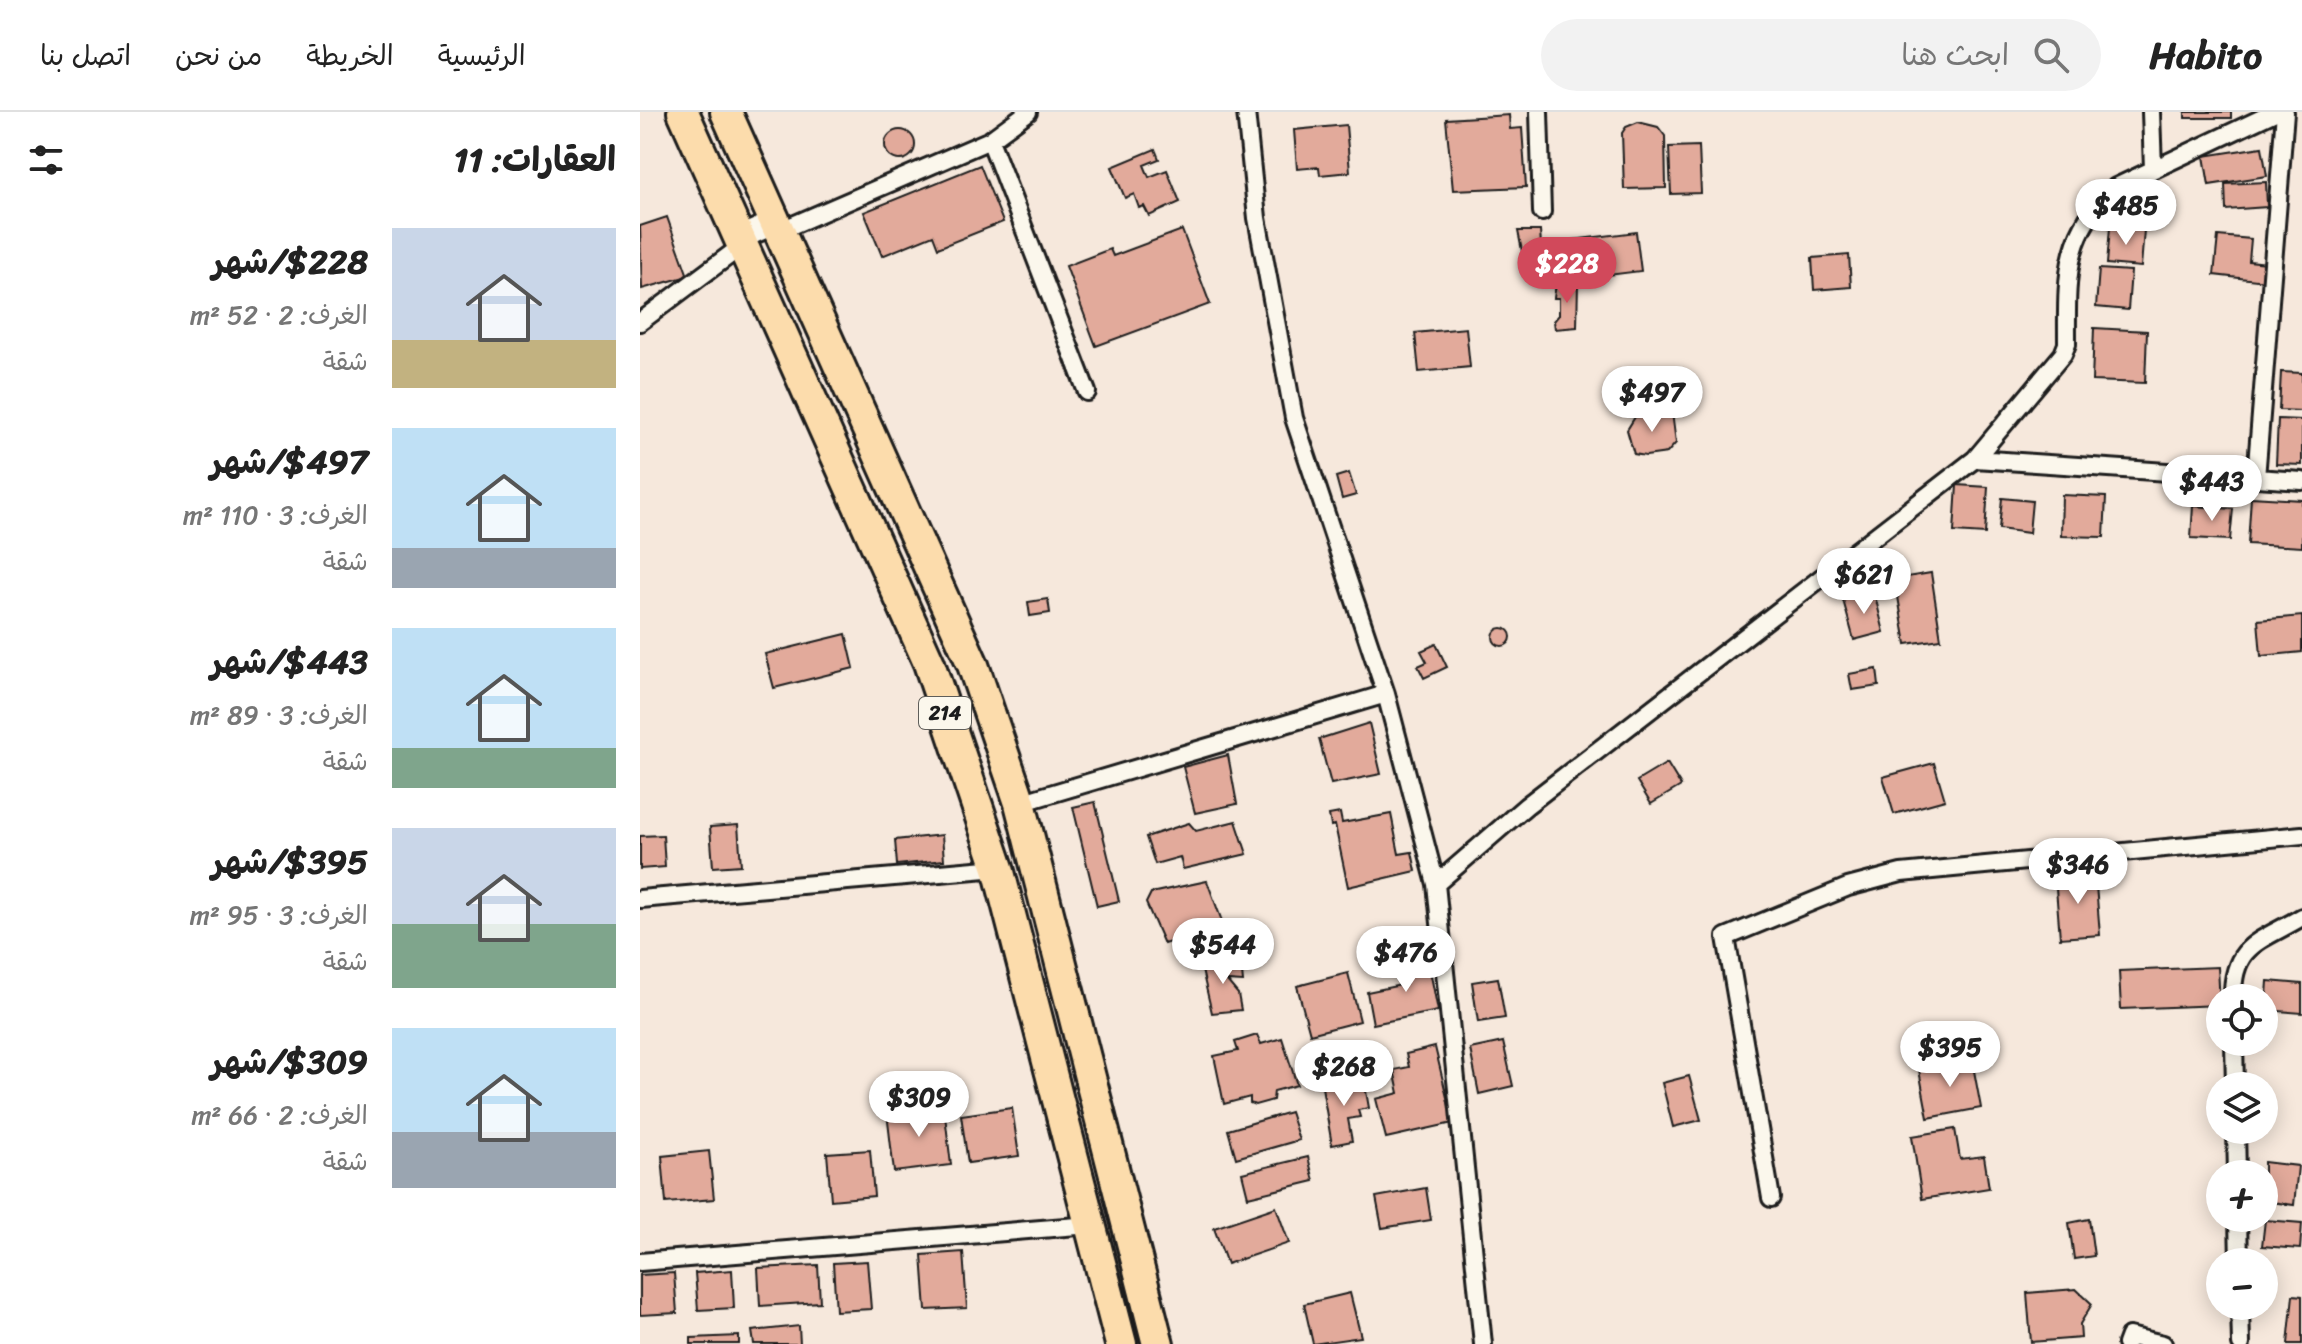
<!DOCTYPE html>
<html lang="ar">
<meta charset="utf-8">
<style>
body{margin:0;font-family:Sriracha,"Playpen Sans Arabic",sans-serif;background:#f2f2f2;color:#222;direction:rtl;height:100vh;display:flex;flex-direction:column;font-size:30px;white-space:nowrap}
*{box-sizing:border-box;margin:0}
p{font-size:26px;color:#767676}
.icon{flex:none;width:44px;height:44px;fill:none;stroke:currentColor;stroke-width:2;stroke-linecap:round;stroke-linejoin:round}
.map{position:relative;flex:1;overflow:hidden;direction:ltr}
.side{display:flex;flex-direction:column;background:#fff;width:640px}
.side>*{flex:none}
.buttons{position:absolute;left:1566px;top:872px;display:grid;gap:16px}
.buttons a{display:grid;place-items:center;width:72px;height:72px;border-radius:50%;background:#fff;box-shadow:0 4px 20px #0003;font-size:40px}
.price{position:absolute;translate:-50% -68px;padding:0 18px;border-radius:28px;background:#fff;color:#222;font-size:26px;line-height:52px;filter:drop-shadow(0 2px 4px #0008)}
.price::after{content:'';position:absolute;left:50%;top:48px;width:24px;height:18px;margin-left:-12px;background:inherit;clip-path:polygon(0 0,100% 0,50% 100%)}
.price.selected{background:#d1495b;color:#fff}
ul{padding:0;list-style:none}
li{display:flex;align-items:center;gap:24px;height:200px;padding:0 24px}
li span{display:grid;place-items:center;flex:none;width:224px;height:160px;border-radius:0px;color:#555}
li>.icon{margin-inline-start:auto}
span .icon{width:96px;height:96px;fill:#fffc;stroke-width:1}
li b{font-size:34px}
h2{display:flex;justify-content:space-between;align-items:center;height:96px;padding:0 24px;font-size:34px}
header{display:flex;align-items:center;gap:48px;box-sizing:border-box;height:112px;padding:0 40px;background:#fff;border-bottom:2px solid #e0e0e0}
header strong{font-size:38px}
nav{display:flex;gap:44px;margin-inline-start:auto;font-size:28px}
.search{width:560px;height:72px;background:#f2f2f2;display:flex;align-items:center;gap:20px;box-sizing:border-box;padding:0 28px;border-radius:44px;color:#767676;font-size:30px}
main{display:flex;flex:1;min-height:0}
.map>svg:first-child{display:block}
.building{fill:#e2aa9b;stroke:#1c1c1c;stroke-width:2}
.lines{fill:none;stroke-linecap:round;stroke-linejoin:round}
.street-casing{stroke:#1c1c1c;stroke-width:22}
.secondary-casing{stroke:#1c1c1c;stroke-width:28}
.highway-casing{stroke:#1c1c1c;stroke-width:36}
.street{stroke:#fbf7ec;stroke-width:16}
.secondary{stroke:#fbf7ec;stroke-width:22}
.highway{stroke:#fcdcac;stroke-width:30}
.labels{text-anchor:middle;stroke-width:7;stroke-linejoin:round;paint-order:stroke}
.shield{fill:#fbf7ec;stroke:#5f5e5a;stroke-width:2}
.shield-label{font-size:20px;font-weight:bold;fill:#1c1c1c}
</style>
<header>
<strong>Habito</strong>
<div class="search"><svg class="icon" aria-label="search" viewBox="0 0 24 24"><circle cx="10" cy="10" r="6"/><path d="M15 15l6 6"/></svg>ابحث هنا</div>
<nav><a>الرئيسية</a><a>الخريطة</a><a>من نحن</a><a>اتصل بنا</a></nav>
</header>
<main>
<div class="map">
<svg width="1662" height="1232" viewBox="0 0 1662 1232">
<rect width="100%" height="100%" fill="#f6e8dc"/>
<filter id="ink" filterUnits="userSpaceOnUse"><feTurbulence type="fractalNoise" baseFrequency=".0125" numOctaves="2"/><feDisplacementMap in="SourceGraphic" scale="16" xChannelSelector="R" yChannelSelector="G"/><feConvolveMatrix kernelMatrix="1 2 1 2 8 2 1 2 1" color-interpolation-filters="sRGB"/></filter>
<g filter="url(#ink)">
<path class="building" d="M1545,0H1591V6H1545Z
M869,3L870,17L882,16L886,75L813,78L806,7Z
M998,10L1018,15L1025,24L1026,76L984,77L982,21L986,15Z
M706,13L710,60L680,63L679,55L657,57L654,18Z
M245 33a15 15 0 1 1 30 0a15 15 0 1 1-30 0Z
M1059,34L1061,81L1031,82L1029,35Z
M1622,35L1627,64L1569,73L1564,44Z
M515,37L519,47L504,53L509,65L527,58L540,90L509,104L504,94L499,96L494,82L485,86L472,55Z
M340,53L363,110L298,136L293,123L242,144L224,100Z
M1626,70L1627,95L1586,98L1585,72Z
M27,105L48,164L2,177L0,114Z
M1470,115L1504,118L1501,155L1467,152Z
M542,118L570,192L456,234L426,154L470,137L473,144Z
M878,119H900L901,133L882,139Z
M996,120L1001,159L936,167L931,128Z
M1578,124L1611,127L1609,149L1627,151L1625,169L1574,163Z
M1209,143L1211,175L1174,178L1172,146Z
M1459,157L1491,159L1488,198L1456,195Z
M938,170L937,215L915,217L914,209L919,203V186H914L916,171Z
M826,216L830,255L779,260L775,221Z
M1454,216L1507,219L1505,271L1452,269Z
M1641,260L1662,261V299L1639,298Z
M1032,300L1036,331L1027,341L1006,344L994,342L987,318L995,305Z
M1638,307L1662,308V353L1636,352Z
M709,361L716,383L702,387L696,365Z
M1317,373L1348,375L1345,422L1314,420Z
M1422,383L1466,385L1464,425L1421,424Z
M1611,385L1662,388V435L1608,432Z
M1362,386L1392,389L1389,421L1359,417Z
M1553,394L1593,397L1590,428L1551,426Z
M1291,461L1301,527L1266,532L1255,467Z
M1234,480L1244,520L1214,528L1203,488Z
M408,487L410,501L390,504L388,490Z
M1662,504V540L1621,544L1618,508Z
M853 525a9 9 0 1 1 18 0a9 9 0 1 1-18 0Z
M206,522L214,556L134,576L125,542Z
M796,532L807,555L784,566L778,554L787,550L781,539Z
M1237,557L1239,574L1212,578L1209,562Z
M729,611L741,662L691,672L679,627Z
M588,643L597,692L555,701L543,655Z
M1027,651L1041,674L1011,692L997,669Z
M1294,651L1305,688L1254,702L1243,665Z
M455,690L479,789L457,794L433,695Z
M700,701L702,711L751,702L759,742L772,740L776,759L708,775L695,713L691,714L689,703Z
M596,709L607,742L543,757L540,745L515,752L506,725L549,711L556,719Z
M98,713L101,753L73,755L70,715Z
M23,723L25,755L0,757V724Z
M302,723L304,748L257,753L255,728Z
M1455,761L1460,823L1420,826L1415,764Z
M567,769L583,812L524,832L506,791L511,781Z
M787,843L798,899L733,912L727,880L766,872L761,849Z
M601,850L603,870L587,869L598,882L601,898L572,901L561,854Z
M1578,855L1580,893L1481,897L1479,859Z
M708,861L720,909L670,922L657,874Z
M858,866L865,906L838,910L832,870Z
M1628,869L1662,872V901L1626,898Z
M617,923L621,932L642,926L657,973L634,979L633,988L615,993L610,991V985L584,992L574,944L598,939L595,930Z
M863,930L873,974L839,982L830,937Z
M795,935L813,1011L746,1026L736,987L759,981L754,958L769,955L766,942Z
M1332,948L1341,996L1288,1006L1279,958Z
M1049,964L1061,1008L1033,1015L1022,971Z
M724,968L729,996L718,998L720,1005L708,1007L712,1029L692,1033L682,975Z
M304,995L311,1053L254,1060L247,1001Z
M372,996L379,1044L328,1051L321,1003Z
M650,1000L659,1028L596,1046L588,1018Z
M1315,1017L1320,1047L1344,1044L1349,1076L1282,1087L1272,1024Z
M230,1038L234,1084L191,1088L187,1041Z
M69,1039L74,1087L26,1091L22,1044Z
M668,1045L674,1069L608,1085L602,1061Z
M1624,1050L1658,1054L1654,1093L1624,1089Z
M786,1076L791,1108L742,1116L736,1085Z
M636,1095L649,1131L587,1152L574,1116Z
M1449,1107L1454,1144L1434,1147L1429,1111Z
M1625,1108L1662,1111L1660,1137L1622,1134Z
M323,1140L327,1196L286,1198L282,1143Z
M227,1149L231,1197L196,1199L193,1151Z
M178,1153L180,1190L120,1194L118,1156Z
M92,1158L94,1196L58,1198L55,1161Z
M34,1161L37,1201L0,1203V1163Z
M1436,1177L1452,1192L1440,1212L1441,1226L1391,1230L1387,1181Z
M710,1181L721,1225L673,1232L664,1192Z
M1653,1183L1662,1184V1232H1648Z
M159,1214L160,1232H114L112,1219Z
M99,1224V1232H51V1226Z"/>
<g class="lines">
<defs>
<path id="street" d="M606,0L617,106L654,306L746,582L796,772L843,1232
M899,0L902,100
M1511,0L1513,57
M350,28L447,280
M139,119L350,28L388,0
M0,210L103,133
M1335,347L1662,369
M1616,366L1645,0
M380,691L746,582
M796,772L886,694L1335,347L1423,242L1427,232C1427,168 1423,120 1476,75L1635,0
M0,787L358,756
M1593,886C1592,832 1620,830 1662,805
M1594,930L1595,974
M1596,1018L1597,1062
M1131,1086L1086,825L1208,775L1261,761L1662,723
M1598,1106L1599,1150
M0,1150L450,1113
M1600,1194L1601,1232
M1486,1232L1489,1224L1523,1232"/>
<path id="secondary" d="M100,126L135,110"/>
<path id="highway" d="M43,0L289,551L358,756L481,1232
M86,0L333,553L380,691L518,1232"/>
</defs>
<use href="#street" class="street-casing"/>
<use href="#secondary" class="secondary-casing"/>
<use href="#highway" class="highway-casing"/>
<use href="#street" class="street"/>
<use href="#secondary" class="secondary"/>
<use href="#highway" class="highway"/>
</g>
</g>
<g class="labels">
<rect class="shield" x="279" y="585" width="52" height="32" rx="6"/>
<g class="shield-label">
<text x="305" y="608">214</text>
</g>
</g>
</svg>
<div class="buttons">
<a><svg class="icon" aria-label="locate" viewBox="0 0 24 24"><circle cx="12" cy="12" r="6"/><path d="M12 2v4M12 18v4M2 12h4M18 12h4"/></svg></a>
<a><svg class="icon" aria-label="layers" viewBox="0 0 24 24"><path d="M12 4l9 5-9 5-9-5zM3 14l9 5 9-5"/></svg></a>
<a>+</a>
<a>−</a>
</div>
<b class="price" style="left:1486px;top:135px">$485</b>
<b class="price selected" style="left:927px;top:193px">$228</b>
<b class="price" style="left:1012px;top:322px">$497</b>
<b class="price" style="left:1572px;top:411px">$443</b>
<b class="price" style="left:1224px;top:504px">$621</b>
<b class="price" style="left:1438px;top:794px">$346</b>
<b class="price" style="left:583px;top:874px">$544</b>
<b class="price" style="left:766px;top:882px">$476</b>
<b class="price" style="left:1310px;top:977px">$395</b>
<b class="price" style="left:704px;top:996px">$268</b>
<b class="price" style="left:279px;top:1027px">$309</b>
</div>
<section class="side">
<h2>العقارات: 11<svg class="icon" aria-label="filters" viewBox="0 0 24 24"><path d="M4 7h16M4 17h16"/><circle cx="9" cy="7" r="2"/><circle cx="15" cy="17" r="2"/></svg></h2>
<ul>
<li><span style="background:linear-gradient(#c9d6e8 70%,#c2b280 0)"><svg class="icon" aria-label="home" viewBox="0 0 24 24"><path d="M3 11l9-7 9 7M6 9v11h12V9"/></svg></span><div><b>$228/شهر</b><p>الغرف: 2 · 52 m²</p><p>شقة</p></div></li>
<li><span style="background:linear-gradient(#bfe0f5 75%,#9aa5b1 0)"><svg class="icon" aria-label="home" viewBox="0 0 24 24"><path d="M3 11l9-7 9 7M6 9v11h12V9"/></svg></span><div><b>$497/شهر</b><p>الغرف: 3 · 110 m²</p><p>شقة</p></div></li>
<li><span style="background:linear-gradient(#bfe0f5 75%,#7fa58c 0)"><svg class="icon" aria-label="home" viewBox="0 0 24 24"><path d="M3 11l9-7 9 7M6 9v11h12V9"/></svg></span><div><b>$443/شهر</b><p>الغرف: 3 · 89 m²</p><p>شقة</p></div></li>
<li><span style="background:linear-gradient(#c9d6e8 60%,#7fa58c 0)"><svg class="icon" aria-label="home" viewBox="0 0 24 24"><path d="M3 11l9-7 9 7M6 9v11h12V9"/></svg></span><div><b>$395/شهر</b><p>الغرف: 3 · 95 m²</p><p>شقة</p></div></li>
<li><span style="background:linear-gradient(#bfe0f5 65%,#9aa5b1 0)"><svg class="icon" aria-label="home" viewBox="0 0 24 24"><path d="M3 11l9-7 9 7M6 9v11h12V9"/></svg></span><div><b>$309/شهر</b><p>الغرف: 2 · 66 m²</p><p>شقة</p></div></li>
</ul>
</section>
</main>
